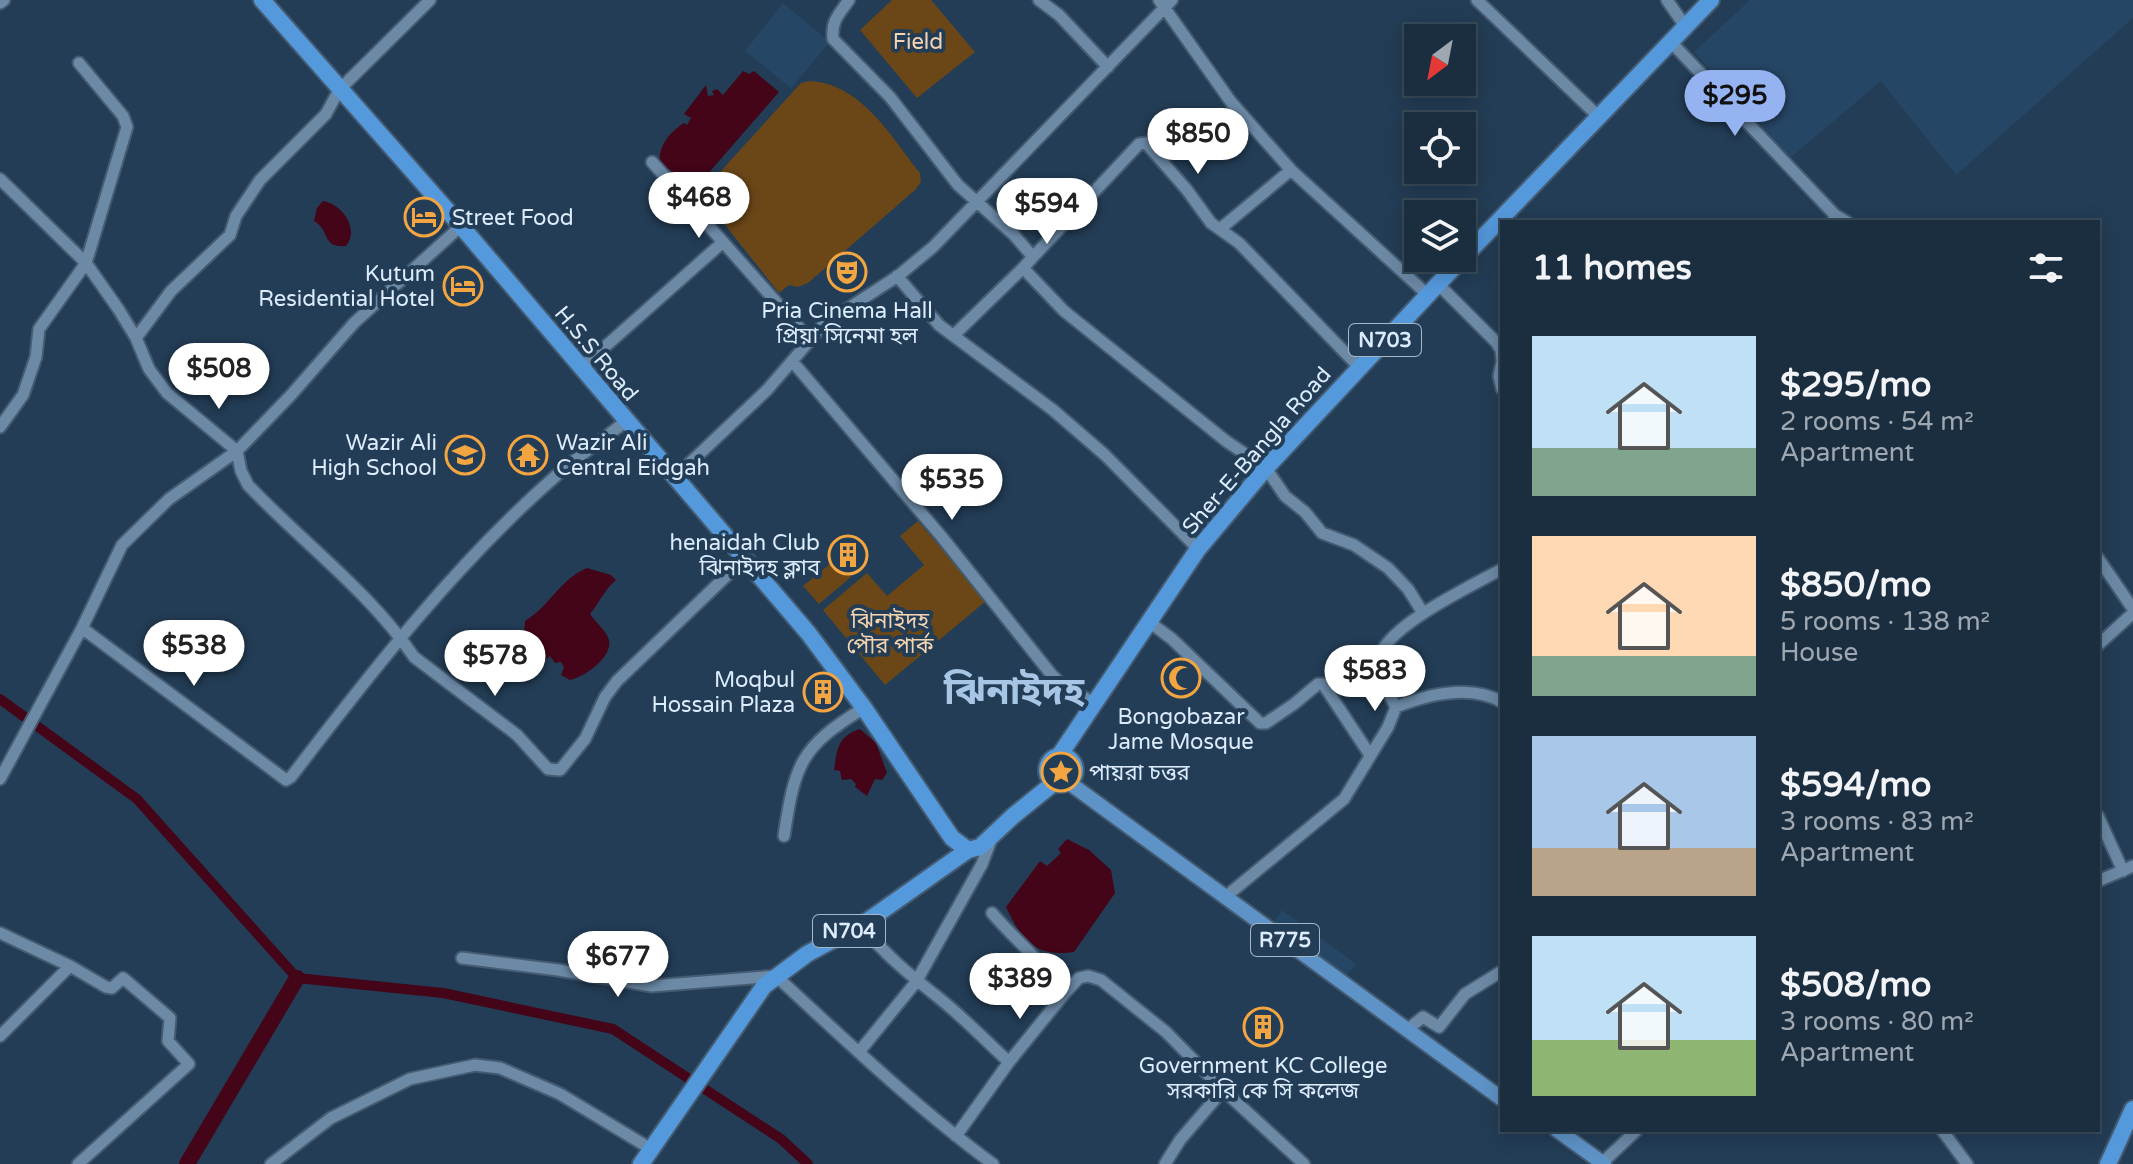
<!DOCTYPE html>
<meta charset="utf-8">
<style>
body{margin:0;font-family:"Varela Round","Noto Sans Bengali",sans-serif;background:#273a4b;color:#f1f3f6;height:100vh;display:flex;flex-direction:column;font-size:30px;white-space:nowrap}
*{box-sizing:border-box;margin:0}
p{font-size:26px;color:#9fa8b1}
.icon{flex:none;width:44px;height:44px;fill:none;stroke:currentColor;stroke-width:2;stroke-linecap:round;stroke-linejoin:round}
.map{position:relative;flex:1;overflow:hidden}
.drawer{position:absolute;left:1500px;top:220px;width:600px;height:912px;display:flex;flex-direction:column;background:#1a2e40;border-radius:0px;box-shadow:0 4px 20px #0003,0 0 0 2px #384a59}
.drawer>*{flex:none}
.needle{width:52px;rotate:212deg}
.tools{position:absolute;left:1404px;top:24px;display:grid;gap:16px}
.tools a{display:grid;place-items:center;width:72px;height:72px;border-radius:0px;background:#1a2e40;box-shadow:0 4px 20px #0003,0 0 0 2px #384a59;font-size:40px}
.price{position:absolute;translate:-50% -68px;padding:0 18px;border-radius:28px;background:#fff;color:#222;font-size:26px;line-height:52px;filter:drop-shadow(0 2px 4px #0008)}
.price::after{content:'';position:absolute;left:50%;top:48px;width:24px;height:18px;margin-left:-12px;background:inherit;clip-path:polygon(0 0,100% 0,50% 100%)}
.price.on{background:#95b2f1;color:#111}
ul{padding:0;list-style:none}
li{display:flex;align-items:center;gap:24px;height:200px;padding:0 32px}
li span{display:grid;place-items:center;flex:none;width:224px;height:160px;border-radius:0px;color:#555}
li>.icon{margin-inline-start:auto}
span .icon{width:96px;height:96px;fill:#fffc;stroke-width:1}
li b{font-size:34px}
h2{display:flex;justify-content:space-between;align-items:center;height:96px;padding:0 32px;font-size:34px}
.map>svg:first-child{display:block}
.built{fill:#264665}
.green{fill:#6b4718}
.water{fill:#440518}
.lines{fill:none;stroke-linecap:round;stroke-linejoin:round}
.canal{stroke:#440518;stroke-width:10}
.river{stroke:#440518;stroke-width:16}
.minor-casing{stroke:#445b71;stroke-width:15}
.major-casing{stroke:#445b71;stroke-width:18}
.highway-casing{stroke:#445b71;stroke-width:20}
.minor{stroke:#6c89a6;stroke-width:11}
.major{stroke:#5e93c7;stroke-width:14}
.highway{stroke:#59d;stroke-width:16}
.labels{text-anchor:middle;stroke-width:8;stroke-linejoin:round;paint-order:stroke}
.shield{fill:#233d56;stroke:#a4b8ca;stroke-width:2}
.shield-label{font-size:20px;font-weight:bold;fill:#dcecfc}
.park-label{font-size:22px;fill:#f4d4b1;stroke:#233d56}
.poi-label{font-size:22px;fill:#dcecfc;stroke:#233d56;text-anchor:end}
.street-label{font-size:22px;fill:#dcecfc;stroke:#233d56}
.town-label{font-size:38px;font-weight:bold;fill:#a7c5e5;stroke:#233d56}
</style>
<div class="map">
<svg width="2133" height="1164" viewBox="0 0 2133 1164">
<rect width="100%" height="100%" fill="#233d56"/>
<path class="built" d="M1750,0H2133V18L1956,175L1881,81L1790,158L1694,52Z
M783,3L830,42L791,88L745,51Z
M1282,910L1356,964L1347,975L1274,922Z"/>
<path class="green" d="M892,0H931L975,52L917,98L860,30Z
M810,81C862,84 891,137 920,173L921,182L915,190L808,283L798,287L789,285L779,293L710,206L706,196L710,183L801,83Z
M918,521L986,601L885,685L823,610L867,573L887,596L924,565L900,536Z
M836,559L851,577L819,604L803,586Z"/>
<path class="water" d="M743,71L749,74L754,71L779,92L699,184L693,186L660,163C658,146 670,132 684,123L687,125L691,118L684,114L706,85L708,96L714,95L712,91L717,89L723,95Z
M323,201C342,204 360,229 346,246C321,248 331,231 314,221L317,208Z
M587,568L611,575L616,580C604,590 600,602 590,614C595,622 607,631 609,640C613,657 585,677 570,680L561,675L564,667L561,662L555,663L550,656L545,660L537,661L533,646L524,634L525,621C550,606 560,579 587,568Z
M860,729L876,743L887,773L882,780L875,779L867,796L855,787L856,784L851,779L842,780L840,771L834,770C837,749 838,736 860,729Z
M1067,839L1089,850L1111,870L1115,893L1074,952C1035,958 1021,939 1006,907L1040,861L1047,866L1061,853L1058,849Z"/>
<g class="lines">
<path class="canal" d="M0,699L137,799L297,978L443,993L613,1029L781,1139L808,1164"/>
<path class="river" d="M187,1164L297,978"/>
<defs>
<path id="minor" d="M849,0C839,14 831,21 833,39L890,97L958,185L1014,235L1033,257L1023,268L1064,311L1226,441L1266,468L1285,496L1305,512L1322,533L1354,545L1388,568L1408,589L1423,613
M1039,0L1059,15L1108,67
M1159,0L1231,102L1291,170L1428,295
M1477,0L1598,116
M1667,0L1685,26
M0,3L4,0
M1670,41L1835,215L1833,222
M652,162L723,242
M0,179L86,263L119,310L136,338L149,369L167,393L237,451L291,395L354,323L461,226
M1835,215L1847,222
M1220,229L1291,170
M1033,257L1139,144L1146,143L1187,190L1211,223L1239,243L1359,367
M897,276L939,325L1053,410L1105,455L1198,549
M1438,284L1496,342L1501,350L1502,360
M954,335L1023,268
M136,338L171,291L230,235L236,216L260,180L326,114L339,90L430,0
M792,361L941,536L1051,674L1062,685L1094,703
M1502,362L1499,376L1502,389
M581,368L723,242L809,339
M0,427L23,395L36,357L39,329L86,263L127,127L123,116L79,63
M675,477L767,390L824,324L898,276L933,247L1172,0
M2098,558L2133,609
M1148,621L1172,639L1260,723H1266L1294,704L1318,684H1323L1370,755
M82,628L286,780L291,777C372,671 457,562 558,474C579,455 604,439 626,421
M2098,645L2133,613
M1396,707C1429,694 1470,684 1502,702
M0,779L82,628L122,545L169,499L237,451L241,471L248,485C303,543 369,591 414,657L517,735L548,769L560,770L585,739L605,697L617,681L745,558
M2098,816L2123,871
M784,836C795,764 800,747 864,708
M2098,881L2133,866
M1230,893L1344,799L1388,727L1396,707C1388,693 1376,671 1381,654C1391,624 1473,585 1502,569
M861,925C884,954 910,975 939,998C964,1018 986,1041 1009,1062
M0,933L70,966L106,987L112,988L123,978L170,1018L168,1041L189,1064L78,1164
M462,958L558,970L652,986L776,976C846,1041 916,1107 993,1164
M1065,993L1079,978L1088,976L1101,980L1166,1032L1223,1090L1180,1140L1165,1164
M1413,1025L1423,1017L1439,1027L1465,994L1502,971
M0,1036L70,966
M859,1052L916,982L982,864L991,840
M1223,1090L1304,1164
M1942,1130L1967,1164
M956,1136L1009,1062L1065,993C1044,963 1016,941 992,913
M1602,1163L1637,1130
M271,1164L331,1118L410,1079L475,1065L500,1068L560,1094L651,1149"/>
<path id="major" d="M1068,782L1502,1099
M1557,1130L1604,1164"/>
<path id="highway" d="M262,0L461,226L809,634L864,708L952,838L968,850L980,847L1013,816L1055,782
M1059,756L1198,549L1266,468L1438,284L1711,0
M1047 770a14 14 0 1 1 28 0a14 14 0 1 1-28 0Z
M641,1164L764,986L807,954L866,922L968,850
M2108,1164L2133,1109"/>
</defs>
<use href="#minor" class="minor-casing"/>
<use href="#major" class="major-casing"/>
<use href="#highway" class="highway-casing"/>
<use href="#minor" class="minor"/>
<use href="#major" class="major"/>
<use href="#highway" class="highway"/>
</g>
<defs>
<symbol id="hotel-ring" viewBox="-11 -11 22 22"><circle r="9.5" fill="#233d56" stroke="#f2a541" stroke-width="1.5"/><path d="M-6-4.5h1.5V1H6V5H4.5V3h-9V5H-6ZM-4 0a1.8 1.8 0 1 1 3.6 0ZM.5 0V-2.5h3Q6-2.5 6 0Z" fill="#f2a541"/></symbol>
<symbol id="theatre-ring" viewBox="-11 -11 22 22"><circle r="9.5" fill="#233d56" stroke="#f2a541" stroke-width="1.5"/><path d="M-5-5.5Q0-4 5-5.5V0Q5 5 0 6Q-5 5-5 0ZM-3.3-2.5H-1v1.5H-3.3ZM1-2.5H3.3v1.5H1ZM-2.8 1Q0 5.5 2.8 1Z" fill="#f2a541"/></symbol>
<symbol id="school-ring" viewBox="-11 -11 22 22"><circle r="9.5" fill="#233d56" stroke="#f2a541" stroke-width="1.5"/><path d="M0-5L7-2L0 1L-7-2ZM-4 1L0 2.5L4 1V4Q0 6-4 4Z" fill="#f2a541"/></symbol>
<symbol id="temple-ring" viewBox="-11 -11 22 22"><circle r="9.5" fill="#233d56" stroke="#f2a541" stroke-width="1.5"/><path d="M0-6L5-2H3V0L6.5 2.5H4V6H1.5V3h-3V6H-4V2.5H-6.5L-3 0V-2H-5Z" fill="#f2a541"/></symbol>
<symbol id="building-ring" viewBox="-11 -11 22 22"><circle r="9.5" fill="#233d56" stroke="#f2a541" stroke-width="1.5"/><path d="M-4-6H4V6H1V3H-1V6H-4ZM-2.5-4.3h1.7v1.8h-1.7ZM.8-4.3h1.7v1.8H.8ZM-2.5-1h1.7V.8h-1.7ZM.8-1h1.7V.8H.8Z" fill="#f2a541"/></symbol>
<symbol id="mosque-ring" viewBox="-11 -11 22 22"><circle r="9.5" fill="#233d56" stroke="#f2a541" stroke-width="1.5"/><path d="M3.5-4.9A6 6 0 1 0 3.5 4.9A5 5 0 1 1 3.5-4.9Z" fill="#f2a541"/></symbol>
<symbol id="sight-ring" viewBox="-11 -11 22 22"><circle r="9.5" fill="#233d56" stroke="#f2a541" stroke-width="1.5"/><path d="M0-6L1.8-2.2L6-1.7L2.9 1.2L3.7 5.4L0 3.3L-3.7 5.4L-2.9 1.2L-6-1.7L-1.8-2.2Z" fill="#f2a541"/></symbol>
</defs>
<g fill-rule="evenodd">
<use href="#hotel-ring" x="402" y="195" width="44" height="44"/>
<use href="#theatre-ring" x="825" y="250" width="44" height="44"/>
<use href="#hotel-ring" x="441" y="264" width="44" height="44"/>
<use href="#school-ring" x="443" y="433" width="44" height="44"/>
<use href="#temple-ring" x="506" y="433" width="44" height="44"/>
<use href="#building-ring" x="826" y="533" width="44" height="44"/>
<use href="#mosque-ring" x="1159" y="656" width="44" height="44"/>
<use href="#building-ring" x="801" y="670" width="44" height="44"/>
<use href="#sight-ring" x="1039" y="750" width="44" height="44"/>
<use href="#building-ring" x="1241" y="1005" width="44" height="44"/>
</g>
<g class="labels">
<g class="shield">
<rect x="1349" y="324" width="72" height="32" rx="6"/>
<rect x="813" y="915" width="72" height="32" rx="6"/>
<rect x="1251" y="924" width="68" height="32" rx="6"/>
</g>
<g class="shield-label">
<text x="1385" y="347">N703</text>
<text x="849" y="938">N704</text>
<text x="1285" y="947">R775</text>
</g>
<g class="park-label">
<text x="918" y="49">Field</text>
<text x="890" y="628">ঝিনাইদহ<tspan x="890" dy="25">পৌর পার্ক</tspan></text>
</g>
<g class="poi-label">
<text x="452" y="225" text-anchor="start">Street Food</text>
<text x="435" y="281">Kutum<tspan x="435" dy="25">Residential Hotel</tspan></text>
<text x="847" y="318" text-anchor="middle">Pria Cinema Hall<tspan x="847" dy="25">প্রিয়া সিনেমা হল</tspan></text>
<text x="437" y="450">Wazir Ali<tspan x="437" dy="25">High School</tspan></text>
<text x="556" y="450" text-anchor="start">Wazir Ali<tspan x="556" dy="25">Central Eidgah</tspan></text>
<text x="820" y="550">henaidah Club<tspan x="820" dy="25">ঝিনাইদহ ক্লাব</tspan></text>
<text x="795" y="687">Moqbul<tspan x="795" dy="25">Hossain Plaza</tspan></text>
<text x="1181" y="724" text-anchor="middle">Bongobazar<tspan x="1181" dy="25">Jame Mosque</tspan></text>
<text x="1089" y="780" text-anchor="start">পায়রা চত্তর</text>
<text x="1263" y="1073" text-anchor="middle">Government KC College<tspan x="1263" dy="25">সরকারি কে সি কলেজ</tspan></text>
</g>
<g class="street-label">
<text transform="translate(597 353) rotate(50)" y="8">H.S.S Road</text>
<text transform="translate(1256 450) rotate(-49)" y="8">Sher-E-Bangla Road</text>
</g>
<g class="town-label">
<text x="1014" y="704">ঝিনাইদহ</text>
</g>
</g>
</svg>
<div class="tools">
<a><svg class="needle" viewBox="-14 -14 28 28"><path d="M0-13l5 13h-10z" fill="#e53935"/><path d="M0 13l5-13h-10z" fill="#9fa8b1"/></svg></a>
<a><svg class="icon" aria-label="locate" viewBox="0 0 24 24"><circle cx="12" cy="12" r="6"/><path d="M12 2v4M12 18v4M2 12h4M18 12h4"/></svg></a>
<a><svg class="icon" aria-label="layers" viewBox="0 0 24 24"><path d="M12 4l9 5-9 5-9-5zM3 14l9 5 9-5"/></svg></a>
</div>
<b class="price on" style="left:1735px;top:138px">$295</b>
<b class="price" style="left:1198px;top:176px">$850</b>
<b class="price" style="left:699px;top:240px">$468</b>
<b class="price" style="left:1047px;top:246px">$594</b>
<b class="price" style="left:219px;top:411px">$508</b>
<b class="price" style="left:952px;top:522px">$535</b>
<b class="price" style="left:194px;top:688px">$538</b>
<b class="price" style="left:495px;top:698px">$578</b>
<b class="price" style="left:1375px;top:713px">$583</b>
<b class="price" style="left:618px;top:999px">$677</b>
<b class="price" style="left:1020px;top:1021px">$389</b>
<section class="drawer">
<h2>11 homes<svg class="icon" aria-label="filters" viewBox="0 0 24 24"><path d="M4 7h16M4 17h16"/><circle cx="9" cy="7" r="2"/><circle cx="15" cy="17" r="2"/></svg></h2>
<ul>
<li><span style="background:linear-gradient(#bfe0f5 70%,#7fa58c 0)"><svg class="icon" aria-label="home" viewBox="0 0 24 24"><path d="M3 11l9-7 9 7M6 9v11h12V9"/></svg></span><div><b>$295/mo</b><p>2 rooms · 54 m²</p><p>Apartment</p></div></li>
<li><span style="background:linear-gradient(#ffd9b3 75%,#7fa58c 0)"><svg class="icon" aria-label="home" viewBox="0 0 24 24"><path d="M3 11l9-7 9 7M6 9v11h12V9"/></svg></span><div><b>$850/mo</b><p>5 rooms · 138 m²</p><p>House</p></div></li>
<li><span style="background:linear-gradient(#a9c7e8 70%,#b9a48a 0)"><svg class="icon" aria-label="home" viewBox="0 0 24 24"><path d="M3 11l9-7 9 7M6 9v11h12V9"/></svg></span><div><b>$594/mo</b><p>3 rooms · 83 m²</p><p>Apartment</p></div></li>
<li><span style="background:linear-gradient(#bfe0f5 65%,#8fb573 0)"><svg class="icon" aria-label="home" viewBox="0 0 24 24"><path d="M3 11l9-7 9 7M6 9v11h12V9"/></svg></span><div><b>$508/mo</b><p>3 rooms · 80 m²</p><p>Apartment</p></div></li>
</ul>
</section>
</div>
